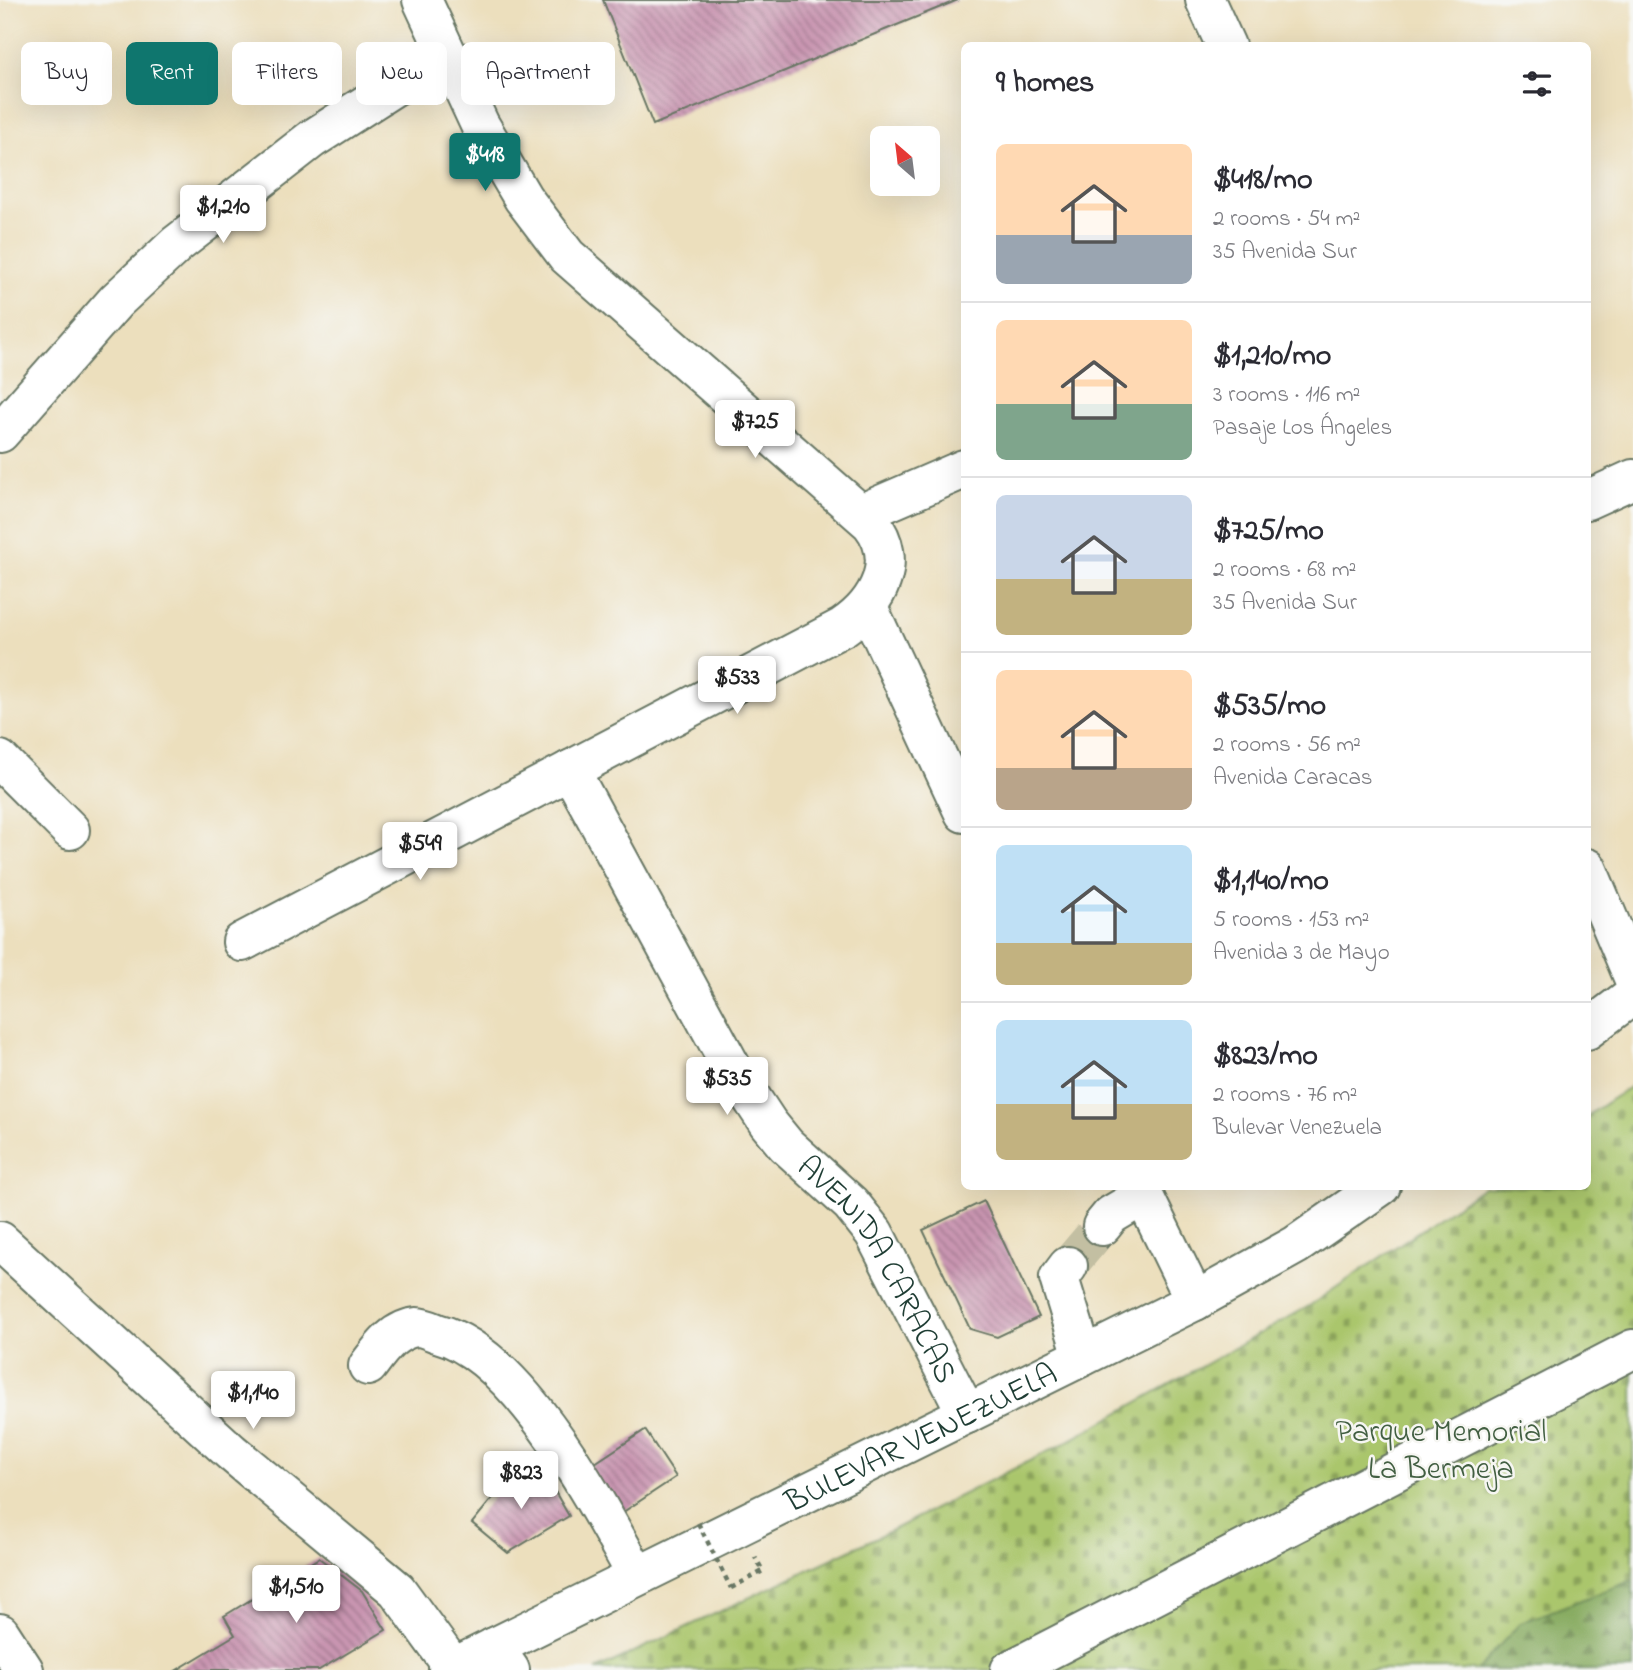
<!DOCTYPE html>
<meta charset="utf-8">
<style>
body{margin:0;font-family:"Indie Flower",sans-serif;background:#f7f7f7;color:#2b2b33;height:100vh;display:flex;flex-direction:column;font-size:26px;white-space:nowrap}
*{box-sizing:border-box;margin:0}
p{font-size:23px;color:#7c7c81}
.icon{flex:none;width:38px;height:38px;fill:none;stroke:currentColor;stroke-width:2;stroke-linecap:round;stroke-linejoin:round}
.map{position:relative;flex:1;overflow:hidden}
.drawer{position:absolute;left:961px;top:42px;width:630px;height:1148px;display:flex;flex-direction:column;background:#fff;border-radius:10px;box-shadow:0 7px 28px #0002}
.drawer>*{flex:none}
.top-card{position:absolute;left:21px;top:42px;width:665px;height:63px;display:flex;gap:14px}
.needle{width:46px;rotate:332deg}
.buttons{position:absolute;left:870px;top:126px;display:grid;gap:14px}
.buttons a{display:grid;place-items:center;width:70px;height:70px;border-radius:10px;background:#fff;box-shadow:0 7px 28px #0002;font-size:35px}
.price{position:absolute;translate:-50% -60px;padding:0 16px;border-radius:7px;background:#fff;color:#222;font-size:23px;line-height:46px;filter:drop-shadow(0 2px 4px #0008)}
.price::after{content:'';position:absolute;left:50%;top:42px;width:21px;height:16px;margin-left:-10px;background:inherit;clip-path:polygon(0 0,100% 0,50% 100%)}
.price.current{background:#0f766e;color:#fff}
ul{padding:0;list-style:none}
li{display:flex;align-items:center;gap:21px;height:175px;padding:0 35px}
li+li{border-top:2px solid #e1e1e2}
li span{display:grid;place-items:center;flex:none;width:196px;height:140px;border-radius:10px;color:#555}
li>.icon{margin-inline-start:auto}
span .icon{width:84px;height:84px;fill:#fffc;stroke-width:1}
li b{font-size:30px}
h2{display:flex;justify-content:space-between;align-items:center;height:84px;padding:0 35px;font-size:30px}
.pill{padding:0 24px;border-radius:10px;background:#fff;box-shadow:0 7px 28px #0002;font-size:24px;line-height:63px}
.pill.current{background:#0f766e;color:#fff}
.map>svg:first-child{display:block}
.forest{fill:url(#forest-firs);stroke:#53744a;stroke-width:2}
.cemetery{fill:url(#cemetery-stones);stroke:#648250;stroke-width:2}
.building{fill:url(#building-back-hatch)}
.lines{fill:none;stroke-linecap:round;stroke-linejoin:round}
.minor-tunnel{stroke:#c3bfa2;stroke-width:38;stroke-dasharray:38 19;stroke-linecap:butt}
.minor-casing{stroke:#677664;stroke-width:42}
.highway-casing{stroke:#677664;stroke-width:42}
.path{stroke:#677664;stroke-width:4.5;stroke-dasharray:5 5;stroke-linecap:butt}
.minor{stroke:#fff;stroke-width:38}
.highway{stroke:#fff;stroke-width:38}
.path-bridge{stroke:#677664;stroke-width:4.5;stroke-dasharray:5 5;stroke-linecap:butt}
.labels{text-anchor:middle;stroke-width:5;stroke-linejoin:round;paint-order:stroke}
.street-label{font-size:32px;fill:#1f3d34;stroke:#f6f6f2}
.park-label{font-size:32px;fill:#425f42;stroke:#f6f6f2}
</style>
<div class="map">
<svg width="1633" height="1670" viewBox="0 0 1633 1670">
<defs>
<pattern id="forest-firs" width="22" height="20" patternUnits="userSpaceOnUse" patternTransform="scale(1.75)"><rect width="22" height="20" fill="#87ab60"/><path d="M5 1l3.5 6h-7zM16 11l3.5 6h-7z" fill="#6e8c50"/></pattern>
<pattern id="cemetery-stones" width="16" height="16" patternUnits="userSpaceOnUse" patternTransform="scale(1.75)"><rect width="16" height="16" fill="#aac66c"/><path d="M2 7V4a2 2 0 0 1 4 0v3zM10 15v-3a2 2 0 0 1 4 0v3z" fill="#8aa25a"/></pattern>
<pattern id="building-back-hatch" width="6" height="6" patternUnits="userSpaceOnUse" patternTransform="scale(1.75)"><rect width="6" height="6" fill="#c995b1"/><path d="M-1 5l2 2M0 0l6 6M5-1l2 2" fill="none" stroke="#a37b91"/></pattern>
</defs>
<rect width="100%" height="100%" fill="#f6f6f2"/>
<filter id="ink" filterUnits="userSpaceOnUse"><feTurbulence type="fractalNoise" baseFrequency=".0143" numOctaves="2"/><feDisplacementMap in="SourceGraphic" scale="14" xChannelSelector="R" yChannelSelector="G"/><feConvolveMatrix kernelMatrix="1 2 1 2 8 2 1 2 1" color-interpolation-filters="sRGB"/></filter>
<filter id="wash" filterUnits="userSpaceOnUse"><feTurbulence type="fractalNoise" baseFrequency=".00686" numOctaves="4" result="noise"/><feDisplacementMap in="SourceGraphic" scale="28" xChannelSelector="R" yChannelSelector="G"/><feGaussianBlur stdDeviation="1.57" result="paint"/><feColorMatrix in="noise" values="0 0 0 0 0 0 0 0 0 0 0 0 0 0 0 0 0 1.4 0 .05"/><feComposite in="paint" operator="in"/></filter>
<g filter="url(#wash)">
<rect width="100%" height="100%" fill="#ecdfbd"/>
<path class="forest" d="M1633,1580V1670H1477L1520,1623Z"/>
<path class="cemetery" d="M1633,1085V1580L1520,1623L1477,1670H596L888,1532L1063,1444L1309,1306L1484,1187L1587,1186V1116Z"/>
<g id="blocks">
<path class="building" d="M603,0H958L653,125Z
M984,1201L1039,1317L997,1337L970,1329L923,1230Z
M1093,1218L1115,1238L1081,1277L1059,1258Z
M645,1430L676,1477L614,1518L583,1471Z
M540,1466L569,1516L508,1553L472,1523L500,1489Z
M319,1558L362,1591L386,1630L319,1670H177L235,1635L224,1616Z"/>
</g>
</g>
<g filter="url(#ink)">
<use href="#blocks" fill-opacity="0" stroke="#677664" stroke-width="2"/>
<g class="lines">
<path class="minor-tunnel" d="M1068,1266L1102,1226"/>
<defs>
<g id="minor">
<path d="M1205,0L1226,46"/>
<path d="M0,433L116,301L177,244L312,139L395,86L449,58"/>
<path d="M1587,500L1633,479"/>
<path d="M862,513L964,469"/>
<path d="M868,607L964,813"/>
<path d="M0,760L70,830"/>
<path id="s1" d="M570,770L733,1070L768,1123L786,1145L851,1204L874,1233L967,1414"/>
<path d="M1587,868L1633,977"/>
<path d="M242,942L843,627C878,603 901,561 871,523L567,256L523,198L480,125L422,0"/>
<path d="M1139,1186L1195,1301"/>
<path d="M1102,1226L1111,1215L1143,1196"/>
<path d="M0,1241L231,1452L397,1590L453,1667"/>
<path d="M1068,1266L1059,1278L1083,1356"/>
<path d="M368,1366C380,1350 394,1329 417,1327C423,1327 432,1331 437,1333C520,1355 597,1504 637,1576"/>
<path d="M0,1633L24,1670"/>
<path d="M494,1647L510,1670"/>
<path d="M1010,1670L1633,1349"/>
</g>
<g id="highway">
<path d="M1587,1030L1633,995"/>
<path id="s2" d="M448,1670L1195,1301L1296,1245L1381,1186"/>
</g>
</defs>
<use href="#minor" class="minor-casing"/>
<use href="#highway" class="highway-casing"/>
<path class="path" d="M731,1588L763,1571L755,1557"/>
<use href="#minor" class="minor"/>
<use href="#highway" class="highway"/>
<path class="path-bridge" d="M698,1523L731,1588"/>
</g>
</g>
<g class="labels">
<g class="street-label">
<text dy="11" stroke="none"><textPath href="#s1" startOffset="590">AVENIDA CARACAS</textPath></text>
<text dy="11" stroke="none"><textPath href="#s2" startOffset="527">BULEVAR VENEZUELA</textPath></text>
</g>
<g class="park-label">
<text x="1441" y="1441">Parque Memorial<tspan x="1441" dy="37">La Bermeja</tspan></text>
</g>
</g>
</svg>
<div class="buttons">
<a><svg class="needle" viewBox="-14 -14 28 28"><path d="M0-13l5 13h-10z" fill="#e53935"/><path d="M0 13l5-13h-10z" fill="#7c7c81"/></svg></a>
</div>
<b class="price current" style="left:485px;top:193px">$418</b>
<b class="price" style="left:223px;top:245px">$1,210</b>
<b class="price" style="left:755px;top:460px">$725</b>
<b class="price" style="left:737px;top:716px">$533</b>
<b class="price" style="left:420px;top:882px">$549</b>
<b class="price" style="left:727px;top:1117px">$535</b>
<b class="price" style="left:253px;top:1431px">$1,140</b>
<b class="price" style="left:521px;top:1511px">$823</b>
<b class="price" style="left:296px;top:1625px">$1,510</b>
<div class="top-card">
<a class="pill">Buy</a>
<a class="pill current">Rent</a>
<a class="pill">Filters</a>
<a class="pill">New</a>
<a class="pill">Apartment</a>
</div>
<section class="drawer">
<h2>9 homes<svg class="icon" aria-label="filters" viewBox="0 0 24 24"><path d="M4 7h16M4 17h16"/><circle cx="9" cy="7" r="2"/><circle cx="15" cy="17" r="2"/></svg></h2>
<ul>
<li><span style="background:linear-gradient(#ffd9b3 65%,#9aa5b1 0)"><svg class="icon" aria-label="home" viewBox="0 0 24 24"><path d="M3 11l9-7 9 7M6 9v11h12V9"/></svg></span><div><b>$418/mo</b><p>2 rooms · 54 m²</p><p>35 Avenida Sur</p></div></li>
<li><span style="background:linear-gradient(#ffd9b3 60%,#7fa58c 0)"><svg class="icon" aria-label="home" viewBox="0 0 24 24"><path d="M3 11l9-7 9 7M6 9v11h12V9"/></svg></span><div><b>$1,210/mo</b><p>3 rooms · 116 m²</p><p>Pasaje Los Ángeles</p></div></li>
<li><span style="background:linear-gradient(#c9d6e8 60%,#c2b280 0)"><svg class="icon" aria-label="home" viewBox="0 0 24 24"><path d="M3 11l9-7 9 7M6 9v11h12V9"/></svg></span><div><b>$725/mo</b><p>2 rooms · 68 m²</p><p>35 Avenida Sur</p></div></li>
<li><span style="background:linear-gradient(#ffd9b3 70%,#b9a48a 0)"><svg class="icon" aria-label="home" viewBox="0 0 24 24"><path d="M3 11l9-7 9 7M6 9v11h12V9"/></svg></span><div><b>$535/mo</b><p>2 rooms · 56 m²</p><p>Avenida Caracas</p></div></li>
<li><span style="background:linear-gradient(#bfe0f5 70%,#c2b280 0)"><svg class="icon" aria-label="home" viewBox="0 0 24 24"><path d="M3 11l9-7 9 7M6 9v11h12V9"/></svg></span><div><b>$1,140/mo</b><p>5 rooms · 153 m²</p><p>Avenida 3 de Mayo</p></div></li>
<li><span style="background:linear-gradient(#bfe0f5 60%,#c2b280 0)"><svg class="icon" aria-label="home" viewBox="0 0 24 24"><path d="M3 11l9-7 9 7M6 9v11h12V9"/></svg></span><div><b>$823/mo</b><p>2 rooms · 76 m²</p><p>Bulevar Venezuela</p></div></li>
</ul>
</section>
</div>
